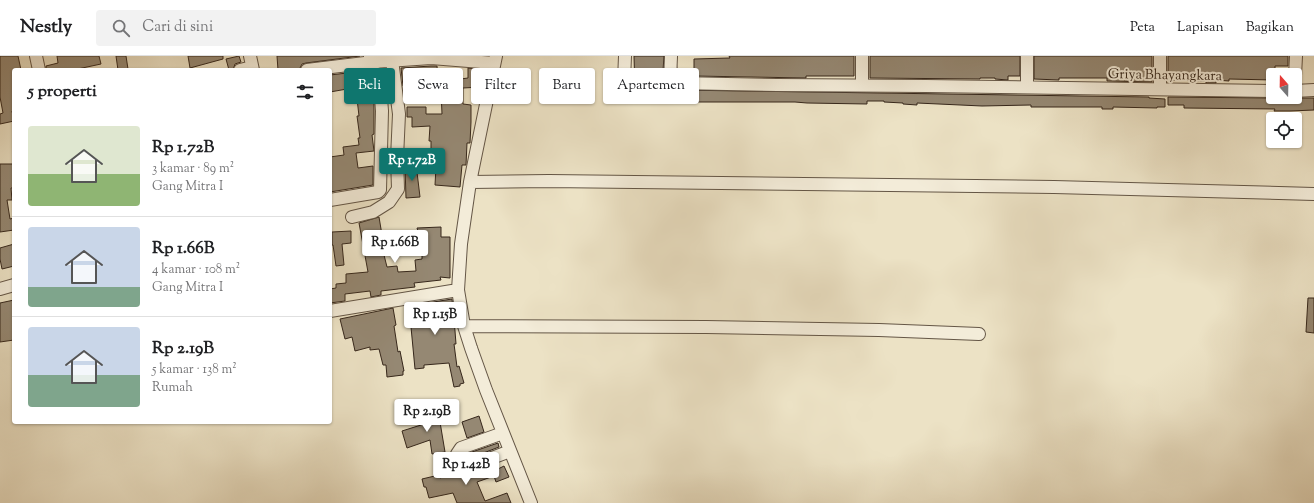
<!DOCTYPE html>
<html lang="id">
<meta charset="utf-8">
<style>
body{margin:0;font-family:"Sorts Mill Goudy",serif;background:#f2f2f2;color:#202124;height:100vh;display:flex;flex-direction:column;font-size:15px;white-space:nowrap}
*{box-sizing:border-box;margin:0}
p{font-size:13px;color:#757577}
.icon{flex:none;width:22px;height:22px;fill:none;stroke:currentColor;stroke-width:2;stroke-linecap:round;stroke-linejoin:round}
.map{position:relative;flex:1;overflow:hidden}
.details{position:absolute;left:12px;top:12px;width:320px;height:356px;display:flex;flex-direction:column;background:#fff;border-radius:4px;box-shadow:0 1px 3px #0004}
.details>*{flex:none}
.top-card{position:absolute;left:344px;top:12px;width:380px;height:36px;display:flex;gap:8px}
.needle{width:26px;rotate:340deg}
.tools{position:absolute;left:1266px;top:12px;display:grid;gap:8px}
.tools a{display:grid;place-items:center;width:36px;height:36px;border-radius:4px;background:#fff;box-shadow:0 1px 3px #0004;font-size:20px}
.price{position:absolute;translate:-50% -34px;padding:0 9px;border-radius:4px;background:#fff;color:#222;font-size:13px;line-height:26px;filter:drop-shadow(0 1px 2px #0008)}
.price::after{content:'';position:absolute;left:50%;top:24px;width:12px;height:9px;margin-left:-6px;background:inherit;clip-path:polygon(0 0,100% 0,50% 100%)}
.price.current{background:#0f766e;color:#fff}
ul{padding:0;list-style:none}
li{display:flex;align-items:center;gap:12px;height:100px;padding:0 16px}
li+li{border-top:1px solid #e0e0e0}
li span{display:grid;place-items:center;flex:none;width:112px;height:80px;border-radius:4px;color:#555}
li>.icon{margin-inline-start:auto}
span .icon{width:48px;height:48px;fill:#fffc;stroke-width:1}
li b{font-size:17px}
h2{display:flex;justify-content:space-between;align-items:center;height:48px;padding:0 16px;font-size:17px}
.chip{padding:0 14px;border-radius:4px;background:#fff;box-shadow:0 1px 3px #0004;font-size:14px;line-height:36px}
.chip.current{background:#0f766e;color:#fff}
header{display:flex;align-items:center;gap:24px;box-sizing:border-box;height:56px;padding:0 20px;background:#fff;border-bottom:1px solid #e0e0e0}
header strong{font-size:19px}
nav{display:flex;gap:22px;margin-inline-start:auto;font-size:14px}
.search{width:280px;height:36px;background:#f2f2f2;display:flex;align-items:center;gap:10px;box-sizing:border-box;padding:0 14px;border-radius:4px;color:#757577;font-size:15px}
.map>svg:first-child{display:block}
.building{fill:#958873;stroke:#36271b}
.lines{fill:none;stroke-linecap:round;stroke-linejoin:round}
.street-casing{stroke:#645646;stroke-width:14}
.street{stroke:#f3ecd9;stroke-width:12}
.labels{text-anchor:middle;stroke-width:4;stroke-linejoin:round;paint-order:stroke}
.street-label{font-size:14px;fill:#36271b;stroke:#f3ecd9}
</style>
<header>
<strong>Nestly</strong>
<div class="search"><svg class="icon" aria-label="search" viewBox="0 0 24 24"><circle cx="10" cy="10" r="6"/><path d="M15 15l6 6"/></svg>Cari di sini</div>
<nav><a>Peta</a><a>Lapisan</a><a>Bagikan</a></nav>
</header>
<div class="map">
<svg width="1314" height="447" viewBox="0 0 1314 447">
<rect width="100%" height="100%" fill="#ece2c5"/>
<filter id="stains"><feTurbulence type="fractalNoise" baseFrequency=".005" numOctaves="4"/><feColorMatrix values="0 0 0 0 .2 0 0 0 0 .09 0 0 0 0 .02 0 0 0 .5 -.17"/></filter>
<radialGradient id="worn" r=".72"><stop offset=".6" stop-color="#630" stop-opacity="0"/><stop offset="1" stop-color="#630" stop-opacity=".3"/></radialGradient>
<path class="building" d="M0,0H18L21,14H14V54L12,55L14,65L0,68V58L3,57L0,41Z
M57,0H99L101,8L73,14H46V10L58,7Z
M116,0H126L128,13L118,14Z
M188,0H223V3L190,12Z
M239,0L241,6L235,8L233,14H229L226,3Z
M277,0H360L306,7L302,8L299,14H278Z
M634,0H664L663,15L665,24L668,30L677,34L1149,41V42L1165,43V51H1157V52L1113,51V53H1102V51H1031V49L982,50L917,47V49L903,48V47L884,46V45H867V48L807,47L795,46H636V44H632V36H635Z
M729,0H854V20H806V22L694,20V3L730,2Z
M870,0H1020V20H1008V24L995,23V22H980V23L870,22Z
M1034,0H1152V26L1107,25V22H1059V24L1034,23Z
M1168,0H1288V10H1275V19H1273V24L1229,23V25L1216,24V27H1206V25L1168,24Z
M431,10H437L438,26L468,22V12L481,14V21H480L481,31L463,32V48L471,49V66L470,87H467L466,109H462L460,131L435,129L436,111H432V99H431V85H429L430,70L412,71V61H407V51H426V58H442L441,35H429L428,24L403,30L401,12Z
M364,15L366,34L371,33L374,43V78L372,79L374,95L356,97L358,112L373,110V129L330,136V101L344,99L343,91L359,89L358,82H360L357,60H359L356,34L348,35L347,33L330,36V19Z
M1168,41L1273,42L1277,41H1291L1295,42H1314V54L1290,55H1274L1275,53L1184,52V49H1168Z
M0,108H14V132H11L12,144H7L10,163L14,162V174L0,176Z
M416,108L420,141L406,142L405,110Z
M379,161L384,191H382L387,211L397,210L398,216L416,215L415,204L422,203V181L420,182L417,172L441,171V181H450V222L440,221L441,224L414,227L415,231L381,235V239L371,241L370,235L345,238V245L330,247V233L336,232V228L346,227V218L368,216L359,167Z
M351,175V187L342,188L344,209L336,210L333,189H332V176Z
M14,188V210L2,213L0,203V192Z
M1308,242H1314V277L1306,276Z
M452,243L455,275L456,288H454L457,311L459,310L464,327L460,328V330L454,331L449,307L424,309V312L415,313L409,250Z
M14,244V284L0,286V247Z
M393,252L396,269L394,270L398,296L400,295L404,315H403V319L387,321L386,309H383L379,293L370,294V291L355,295L352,281L345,283L340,263Z
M438,354L445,396L432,398L430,384L407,392L402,375L421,369L419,360Z
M479,360L484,376L467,382L462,366Z
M498,387L499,391L468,403H466V398Z
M504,410L509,421L496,426L494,420L477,426L485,445L507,437L511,447H457L453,437L429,442L426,431H424L422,423L439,419L440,422L459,416L470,418L490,411L493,417L492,416Z"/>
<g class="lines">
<defs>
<path id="street" d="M36,0L39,14
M250,0L253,14
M496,0L470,126L461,188L458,234L464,270L471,292L486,334L531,447
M671,0C671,9 668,22 677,27L777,29L926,30L1273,35
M1027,0V31
M240,14L252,11
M307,14L373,6L431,2L494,7
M1295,20L1296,0
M624,25L625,0
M862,29V0
M1160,33V0
M1295,35L1314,34
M470,126L549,125L1054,131L1314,138
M330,144L378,136L380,134L382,55L381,42L370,0
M352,161L373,156L389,146L398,133L397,102L399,58L392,4
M0,233L14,229
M330,255L458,234
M464,270L706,271L879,274L979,278
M503,377L461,392L457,398L459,407L461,409L468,411L510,395"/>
</defs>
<use href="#street" class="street-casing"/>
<use href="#street" class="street"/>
</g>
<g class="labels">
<g class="street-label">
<text transform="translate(1165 18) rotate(1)" y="5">Griya Bhayangkara</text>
</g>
</g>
<rect width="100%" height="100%" filter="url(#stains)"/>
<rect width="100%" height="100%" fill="url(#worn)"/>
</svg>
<div class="tools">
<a><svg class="needle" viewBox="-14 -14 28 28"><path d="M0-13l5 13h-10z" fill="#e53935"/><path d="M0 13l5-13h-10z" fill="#757577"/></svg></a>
<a><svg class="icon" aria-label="locate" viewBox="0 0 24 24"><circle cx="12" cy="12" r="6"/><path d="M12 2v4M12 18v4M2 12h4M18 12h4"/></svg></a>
</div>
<b class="price current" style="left:412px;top:126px">Rp 1.72B</b>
<b class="price" style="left:395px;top:208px">Rp 1.66B</b>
<b class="price" style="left:435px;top:280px">Rp 1.15B</b>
<b class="price" style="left:427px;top:377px">Rp 2.19B</b>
<b class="price" style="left:466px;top:430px">Rp 1.42B</b>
<div class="top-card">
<a class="chip current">Beli</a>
<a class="chip">Sewa</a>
<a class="chip">Filter</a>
<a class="chip">Baru</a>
<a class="chip">Apartemen</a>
</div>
<section class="details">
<h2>5 properti<svg class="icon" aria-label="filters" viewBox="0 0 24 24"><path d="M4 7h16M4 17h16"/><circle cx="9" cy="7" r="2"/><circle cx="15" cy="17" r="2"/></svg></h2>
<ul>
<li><span style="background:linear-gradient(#dfe7d0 60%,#8fb573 0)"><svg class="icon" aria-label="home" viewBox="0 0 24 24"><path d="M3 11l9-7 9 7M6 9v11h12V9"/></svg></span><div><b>Rp 1.72B</b><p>3 kamar · 89 m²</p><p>Gang Mitra I</p></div></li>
<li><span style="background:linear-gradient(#c9d6e8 75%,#7fa58c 0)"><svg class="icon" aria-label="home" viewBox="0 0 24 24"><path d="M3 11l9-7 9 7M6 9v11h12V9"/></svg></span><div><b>Rp 1.66B</b><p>4 kamar · 108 m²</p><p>Gang Mitra I</p></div></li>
<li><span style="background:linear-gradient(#c9d6e8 60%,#7fa58c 0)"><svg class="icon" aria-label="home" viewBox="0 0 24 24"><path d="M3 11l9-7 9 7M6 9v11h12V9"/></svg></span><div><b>Rp 2.19B</b><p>5 kamar · 138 m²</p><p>Rumah</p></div></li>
</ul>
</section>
</div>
